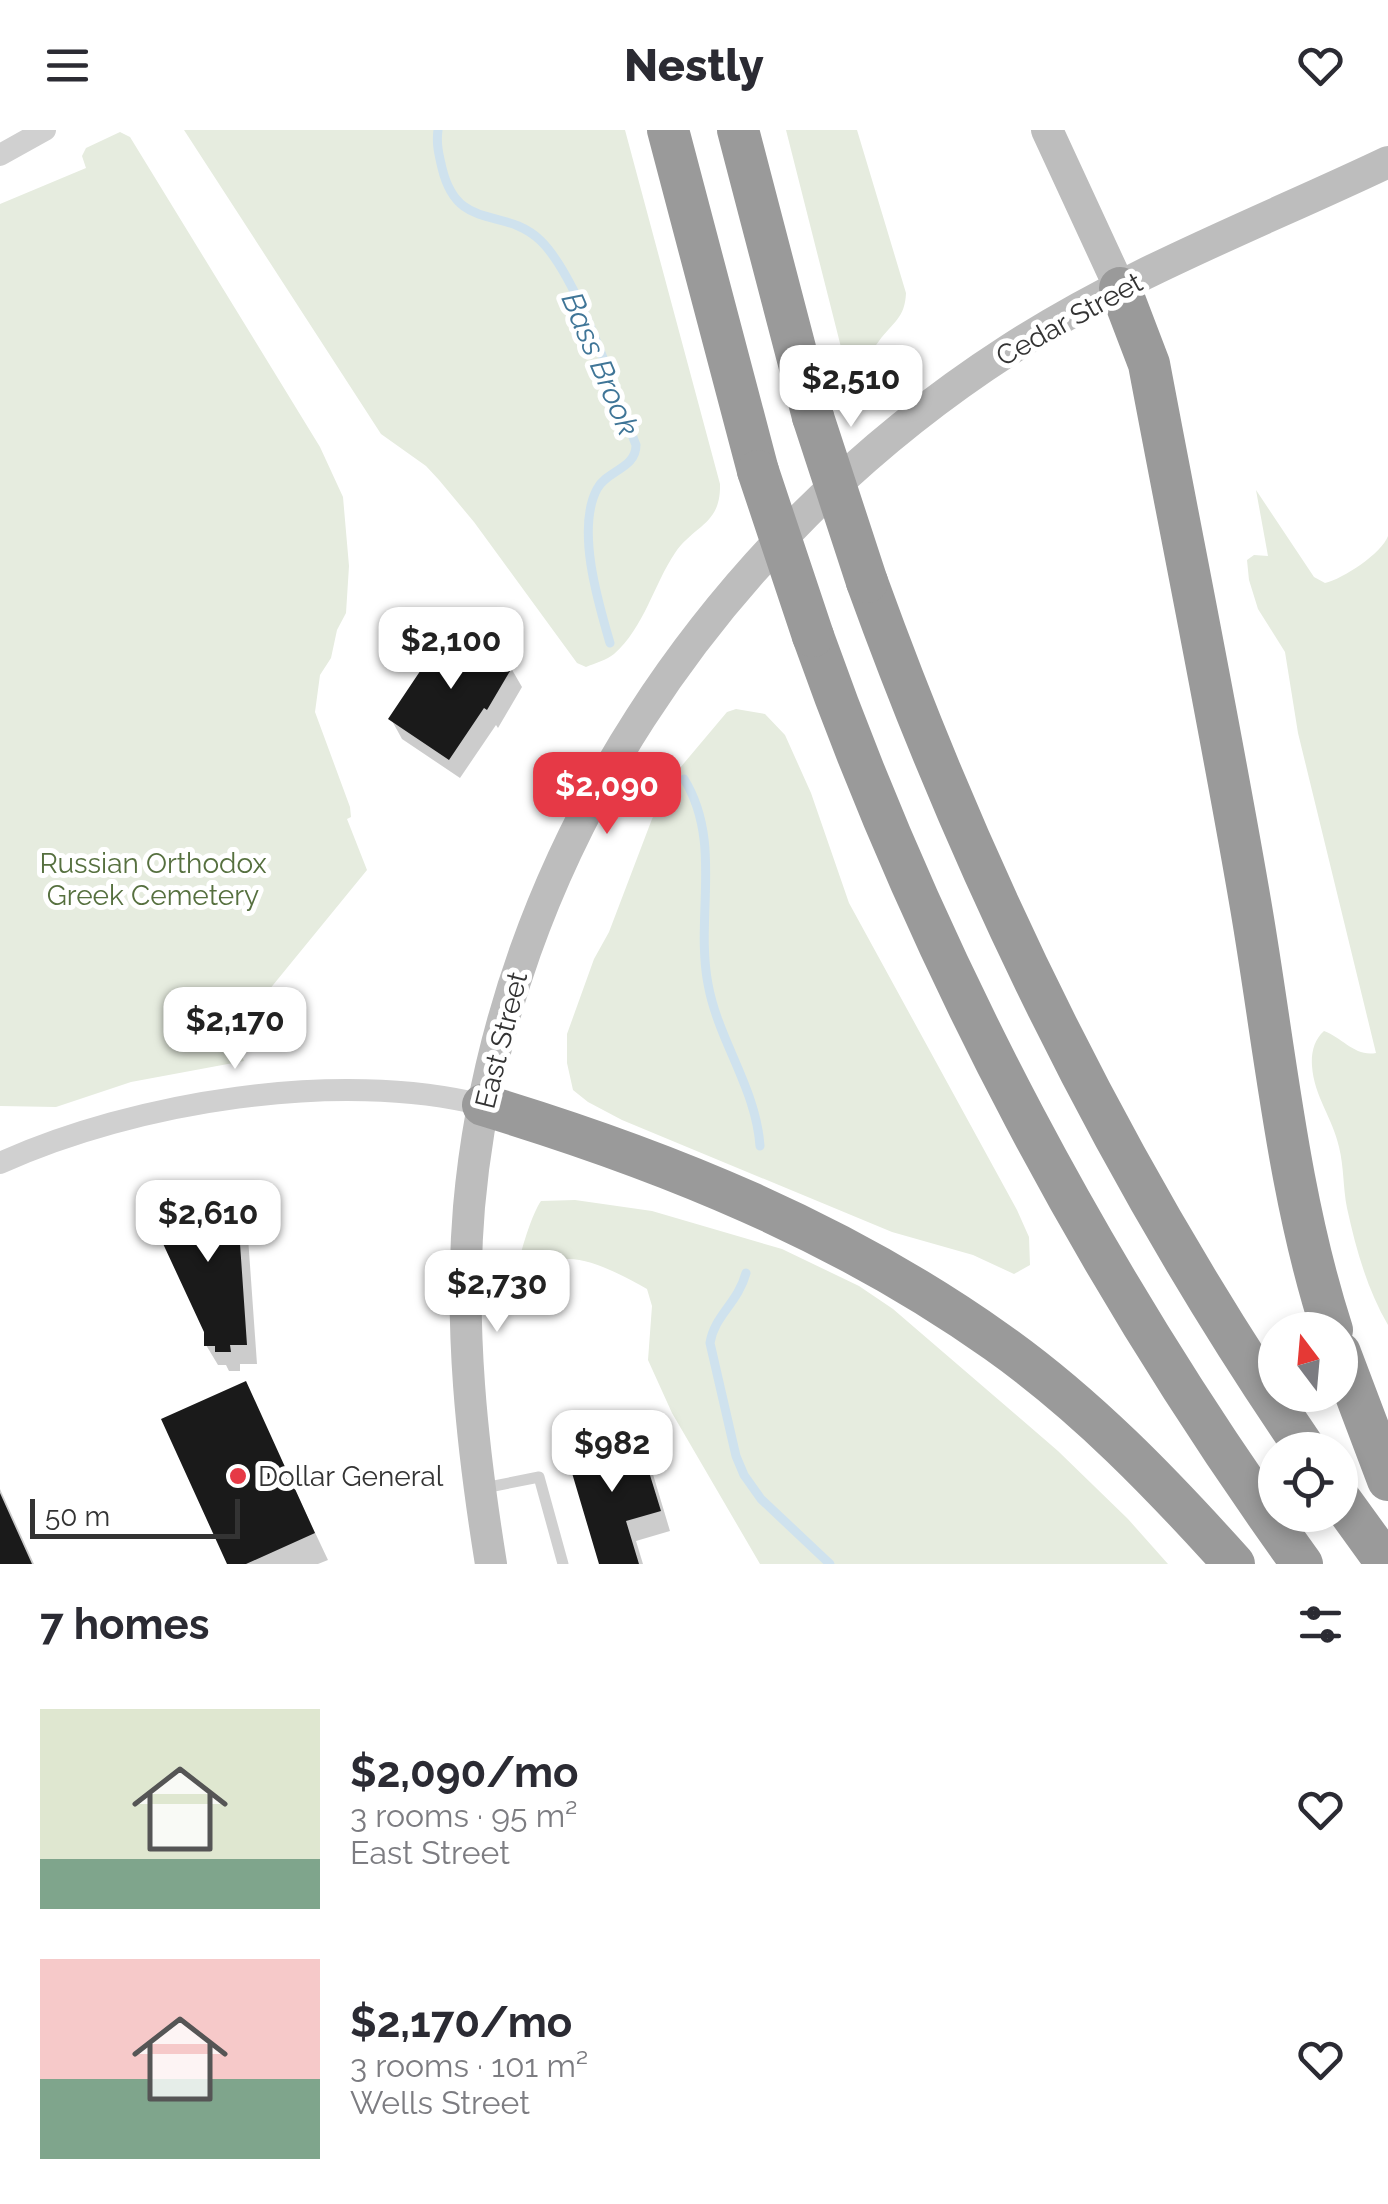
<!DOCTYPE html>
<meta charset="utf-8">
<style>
body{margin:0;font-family:Raleway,sans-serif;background:#f7f7f7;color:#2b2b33;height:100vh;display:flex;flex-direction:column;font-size:38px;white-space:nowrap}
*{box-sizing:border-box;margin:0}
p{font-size:32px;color:#7c7c81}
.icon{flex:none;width:55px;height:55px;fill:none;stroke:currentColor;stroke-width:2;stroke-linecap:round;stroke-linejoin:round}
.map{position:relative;height:1434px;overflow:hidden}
.sheet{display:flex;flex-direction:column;background:#fff;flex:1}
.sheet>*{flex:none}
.needle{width:65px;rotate:344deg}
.tools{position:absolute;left:1258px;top:1182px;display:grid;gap:20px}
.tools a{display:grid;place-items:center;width:100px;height:100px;border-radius:50%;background:#fff;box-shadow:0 5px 15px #0003;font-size:50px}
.scale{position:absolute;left:30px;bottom:25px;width:210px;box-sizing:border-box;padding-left:10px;border:5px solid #333;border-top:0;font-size:28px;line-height:35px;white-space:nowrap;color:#333;-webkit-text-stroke:8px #fff;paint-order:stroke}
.price{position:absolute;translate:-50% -85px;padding:0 22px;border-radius:20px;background:#fff;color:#222;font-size:32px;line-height:65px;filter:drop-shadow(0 2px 5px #0008)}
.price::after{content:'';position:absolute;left:50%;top:60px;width:30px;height:22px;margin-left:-15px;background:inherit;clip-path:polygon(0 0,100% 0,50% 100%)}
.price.selected{background:#e63946;color:#fff}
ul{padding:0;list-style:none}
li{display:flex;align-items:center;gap:30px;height:250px;padding:0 40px}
li span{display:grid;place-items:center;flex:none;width:280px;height:200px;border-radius:0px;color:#555}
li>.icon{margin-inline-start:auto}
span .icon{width:120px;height:120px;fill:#fffc;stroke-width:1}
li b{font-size:42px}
h2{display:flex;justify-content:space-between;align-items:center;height:120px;padding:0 40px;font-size:42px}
header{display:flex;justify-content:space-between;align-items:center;height:130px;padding:0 40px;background:#fff;font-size:45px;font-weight:800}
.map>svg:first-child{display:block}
.green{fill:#e6ecdf}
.shadow{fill:#0003}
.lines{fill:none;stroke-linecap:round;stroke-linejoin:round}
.stream{stroke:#cfe2ee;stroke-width:9}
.building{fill:#1a1a1a}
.service{stroke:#d0d0d0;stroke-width:11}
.minor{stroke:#d0d0d0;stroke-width:22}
.secondary{stroke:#bdbdbd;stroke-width:32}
.motorway{stroke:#9a9a9a;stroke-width:42}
.motorway-bridge{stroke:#9a9a9a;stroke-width:42}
.poi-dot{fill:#e63946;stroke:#fff;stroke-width:4}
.labels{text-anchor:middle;stroke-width:10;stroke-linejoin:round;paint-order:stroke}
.street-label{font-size:28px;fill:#333;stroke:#fff}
.park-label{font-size:28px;fill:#56703f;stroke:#fff}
.poi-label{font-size:28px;fill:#333;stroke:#fff;text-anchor:start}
.water-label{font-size:30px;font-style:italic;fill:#3f7597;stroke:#fff}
</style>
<header><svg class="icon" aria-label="menu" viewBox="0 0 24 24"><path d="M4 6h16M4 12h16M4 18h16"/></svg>Nestly<svg class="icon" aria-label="heart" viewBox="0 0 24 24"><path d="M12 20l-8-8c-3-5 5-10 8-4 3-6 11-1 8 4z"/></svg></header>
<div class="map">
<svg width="1388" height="1434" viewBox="0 0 1388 1434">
<rect width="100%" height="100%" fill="#fff"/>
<path class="green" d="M184,0H625L720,354C721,395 695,394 675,423C654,454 644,498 614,524C607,530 595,533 586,537L577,533L474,392L439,350L426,336L381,304Z
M786,0H857L906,163C905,188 893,192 879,211C871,222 864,232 854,243L845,233Z
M120,2L130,7L320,317L343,367L349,436L346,483L337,500L331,528L320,545L315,582L350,677L351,687L347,689L367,740L260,871L226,888L244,931L131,952L56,977L0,976V74L86,38L82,26L86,18Z
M1256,360L1314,447L1325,453C1343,449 1382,423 1388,406V1195C1367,1159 1356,1119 1347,1078C1343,1058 1344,1037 1339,1017C1333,989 1314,966 1312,936C1311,923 1314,910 1324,901C1343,908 1355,927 1376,923L1298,603L1285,522L1258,479L1249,450L1247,430L1254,425L1268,426Z
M736,579L765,584L785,605L811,663L849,773L1017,1080L1029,1107L1030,1135L1014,1144L973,1125L892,1102L622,990L588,972L573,960L567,933V904L594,829L609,802L652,689L674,645L727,582Z
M575,1070L652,1081L782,1119L859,1156L893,1179L1058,1321L1128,1389L1168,1434H760L672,1283L648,1230L652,1176L647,1159C626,1147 578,1120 554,1132C545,1136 536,1147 528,1153L516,1149C517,1132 531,1085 541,1071Z"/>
<path class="shadow" d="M511,538L522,557L498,598L496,595L460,648L402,609L391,589Z
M235,1073L247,1093L257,1234H240V1241H229L226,1235H218L206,1215Z
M245,1254L328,1430L318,1434H229Z
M609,1305L621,1328L641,1322L652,1341L670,1401L636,1411L643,1434H602Z
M0,1359L34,1434H0Z"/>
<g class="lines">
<path class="stream" d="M438,0C436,14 439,25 442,38C458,104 504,75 541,111C579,149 615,262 636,315C636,339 607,340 597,359C576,399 598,472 610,513
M684,649C723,712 695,786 708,854C718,910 756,958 760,1016
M746,1143C738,1173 714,1186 710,1213L736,1326L744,1345L761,1369L830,1434"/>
</g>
<path class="building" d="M451,495L513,536L487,580L484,578L449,630L388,589Z
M237,1070L247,1215H230L231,1222H215V1216H204V1202L146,1077Z
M246,1251L315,1403L246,1434H227L161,1289Z
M610,1302L618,1326L642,1319L661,1381L626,1391L639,1434H599L564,1316Z
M0,1363L32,1434H0Z"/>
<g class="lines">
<path class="service" d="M484,1358L539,1347L563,1434"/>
<path class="minor" d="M0,25L45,0
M0,1033C135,972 338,939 483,975"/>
<path class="secondary" d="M1047,0L1120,158
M491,1434C472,1316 459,1197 469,1077C500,725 716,409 1009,220C1127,143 1262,92 1388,32"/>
<path class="motorway" d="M668,0L758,341
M738,0L813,287
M1120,158L1149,234C1183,415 1220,595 1251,777C1275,918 1288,1064 1332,1200
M867,452C978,759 1121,1050 1306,1320
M813,506C930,836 1097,1150 1302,1434
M483,975C665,1030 841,1101 997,1212C1086,1275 1161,1353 1234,1434
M1340,1223L1388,1350
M1340,1369L1387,1434"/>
<path class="motorway-bridge" d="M813,287L867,452
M758,341L813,506"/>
</g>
<circle class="poi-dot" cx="238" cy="1346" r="10"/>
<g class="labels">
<g class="street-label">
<text transform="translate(1069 189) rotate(-29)" y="10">Cedar Street</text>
<text transform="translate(501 910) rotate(-76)" y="10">East Street</text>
</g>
<g class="park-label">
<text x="153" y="743">Russian Orthodox<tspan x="153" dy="32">Greek Cemetery</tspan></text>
</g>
<g class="poi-label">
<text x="258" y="1356">Dollar General</text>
</g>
<g class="water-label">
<text transform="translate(600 234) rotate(67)" y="10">Bass Brook</text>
</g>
</g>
</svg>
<div class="tools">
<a><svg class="needle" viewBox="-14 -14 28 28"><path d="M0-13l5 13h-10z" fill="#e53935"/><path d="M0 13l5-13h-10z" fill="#7c7c81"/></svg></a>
<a><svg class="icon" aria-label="locate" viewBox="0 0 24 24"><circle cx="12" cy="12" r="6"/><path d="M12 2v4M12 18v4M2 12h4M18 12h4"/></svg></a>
</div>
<div class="scale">50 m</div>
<b class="price" style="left:851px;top:300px">$2,510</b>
<b class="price" style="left:451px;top:562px">$2,100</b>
<b class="price selected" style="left:607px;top:707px">$2,090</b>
<b class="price" style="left:235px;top:942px">$2,170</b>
<b class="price" style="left:208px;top:1135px">$2,610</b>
<b class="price" style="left:497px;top:1205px">$2,730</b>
<b class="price" style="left:612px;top:1365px">$982</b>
</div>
<section class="sheet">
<h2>7 homes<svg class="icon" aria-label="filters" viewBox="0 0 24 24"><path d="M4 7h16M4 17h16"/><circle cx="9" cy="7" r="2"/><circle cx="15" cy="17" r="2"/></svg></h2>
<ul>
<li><span style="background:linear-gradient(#dfe7d0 75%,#7fa58c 0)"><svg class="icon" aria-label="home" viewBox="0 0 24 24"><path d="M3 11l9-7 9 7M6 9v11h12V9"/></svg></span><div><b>$2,090/mo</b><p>3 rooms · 95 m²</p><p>East Street</p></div><svg class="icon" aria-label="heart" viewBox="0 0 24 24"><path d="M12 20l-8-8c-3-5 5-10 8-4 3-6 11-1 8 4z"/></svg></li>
<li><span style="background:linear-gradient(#f6c9c9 60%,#7fa58c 0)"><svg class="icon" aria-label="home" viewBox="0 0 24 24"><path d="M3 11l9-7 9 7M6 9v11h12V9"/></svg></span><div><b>$2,170/mo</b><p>3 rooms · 101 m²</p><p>Wells Street</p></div><svg class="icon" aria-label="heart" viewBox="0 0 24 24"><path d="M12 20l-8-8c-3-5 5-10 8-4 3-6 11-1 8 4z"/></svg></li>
</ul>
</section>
